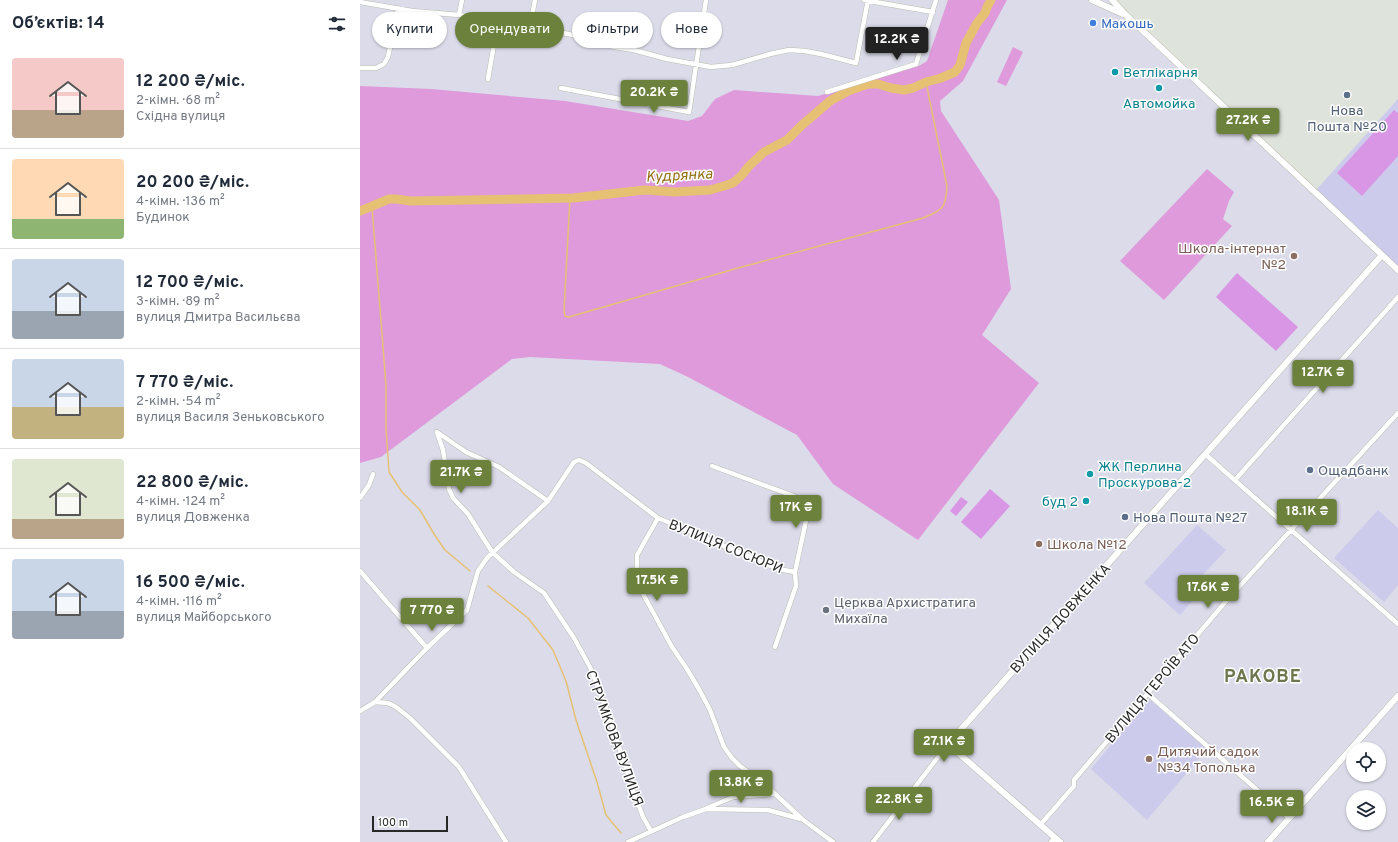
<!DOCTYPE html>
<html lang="uk">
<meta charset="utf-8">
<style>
body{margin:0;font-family:Overpass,sans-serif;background:#f6f6f7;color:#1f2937;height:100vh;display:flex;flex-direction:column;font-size:15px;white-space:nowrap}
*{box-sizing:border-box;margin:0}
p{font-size:13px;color:#747a83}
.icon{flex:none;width:22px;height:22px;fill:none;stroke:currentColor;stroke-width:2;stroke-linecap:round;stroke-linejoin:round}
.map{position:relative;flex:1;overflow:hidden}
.drawer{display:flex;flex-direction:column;background:#fff;width:360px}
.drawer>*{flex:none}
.guide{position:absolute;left:12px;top:12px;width:380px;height:36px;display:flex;gap:8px}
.controls{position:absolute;left:986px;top:742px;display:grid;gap:8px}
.controls a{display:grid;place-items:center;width:40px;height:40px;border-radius:50%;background:#fff;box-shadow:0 1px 3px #0004;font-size:20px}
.scale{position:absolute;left:12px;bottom:10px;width:76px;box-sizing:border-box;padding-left:4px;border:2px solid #282828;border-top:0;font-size:11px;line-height:14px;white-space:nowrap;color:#282828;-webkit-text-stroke:3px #fff;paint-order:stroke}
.price{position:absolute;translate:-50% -34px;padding:0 9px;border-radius:4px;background:#6c823c;color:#fff;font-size:13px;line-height:26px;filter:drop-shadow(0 1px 2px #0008)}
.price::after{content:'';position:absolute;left:50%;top:24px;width:12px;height:9px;margin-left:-6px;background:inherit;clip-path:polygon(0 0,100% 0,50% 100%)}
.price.on{background:#222;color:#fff}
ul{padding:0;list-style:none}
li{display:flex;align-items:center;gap:12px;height:100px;padding:0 12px}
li+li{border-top:1px solid #e0e1e3}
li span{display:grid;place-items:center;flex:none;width:112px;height:80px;border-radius:4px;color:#555}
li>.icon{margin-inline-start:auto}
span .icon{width:48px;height:48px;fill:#fffc;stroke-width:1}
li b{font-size:17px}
h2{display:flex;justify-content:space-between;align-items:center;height:48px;padding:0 12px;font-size:17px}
.chip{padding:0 14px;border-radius:18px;background:#fff;box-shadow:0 1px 3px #0004;font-size:14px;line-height:36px}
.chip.on{background:#6c823c;color:#fff}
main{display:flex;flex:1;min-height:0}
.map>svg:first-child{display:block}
.industrial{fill:#dee3db}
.education{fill:#cdcbeb}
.green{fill:#de9ada}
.pitch{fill:#d896e5}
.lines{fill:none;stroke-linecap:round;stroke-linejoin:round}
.stream{stroke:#e7c173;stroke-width:1.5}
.river{stroke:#e7c173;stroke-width:9}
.minor-casing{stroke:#b9bcae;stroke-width:5.5}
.tertiary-casing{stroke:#b9bcae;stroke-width:7}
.minor{stroke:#fff;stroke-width:4.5}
.tertiary{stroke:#fff;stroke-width:6}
.shop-dot{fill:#3f7fe0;stroke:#fff;stroke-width:1.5}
.culture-dot{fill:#0f9aa8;stroke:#fff;stroke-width:1.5}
.service-dot{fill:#5c6f8a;stroke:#fff;stroke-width:1.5}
.education-dot{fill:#8d6e63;stroke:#fff;stroke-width:1.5}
.worship-dot{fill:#6b7280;stroke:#fff;stroke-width:1.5}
.labels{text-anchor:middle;stroke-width:3;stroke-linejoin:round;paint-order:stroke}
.shop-label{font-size:14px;fill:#366cbe;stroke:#fff;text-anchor:start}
.culture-label{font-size:14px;fill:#0d838f;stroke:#fff;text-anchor:start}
.service-label{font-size:14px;fill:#4e5e75;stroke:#fff;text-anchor:start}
.education-label{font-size:14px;fill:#785e54;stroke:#fff;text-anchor:start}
.street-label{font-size:14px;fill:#282828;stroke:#fff}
.worship-label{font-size:14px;fill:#5b616d;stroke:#fff;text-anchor:start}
.water-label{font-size:15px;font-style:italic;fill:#917114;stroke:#fff}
.district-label{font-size:18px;font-weight:bold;letter-spacing:1px;fill:#6d764c;stroke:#fff}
</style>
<main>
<section class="drawer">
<h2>Об’єктів: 14<svg class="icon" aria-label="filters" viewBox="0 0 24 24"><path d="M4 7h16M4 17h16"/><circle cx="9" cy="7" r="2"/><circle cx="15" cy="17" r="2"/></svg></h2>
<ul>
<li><span style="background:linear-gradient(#f6c9c9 65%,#b9a48a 0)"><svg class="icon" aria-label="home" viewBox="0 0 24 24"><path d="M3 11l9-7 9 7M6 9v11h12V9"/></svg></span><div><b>12 200 ₴/міс.</b><p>2-кімн. · 68 m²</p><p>Східна вулиця</p></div></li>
<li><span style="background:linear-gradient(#ffd9b3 75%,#8fb573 0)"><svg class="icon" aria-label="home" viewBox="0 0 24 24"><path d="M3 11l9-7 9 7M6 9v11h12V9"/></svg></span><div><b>20 200 ₴/міс.</b><p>4-кімн. · 136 m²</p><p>Будинок</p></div></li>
<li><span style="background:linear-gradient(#c9d6e8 65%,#9aa5b1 0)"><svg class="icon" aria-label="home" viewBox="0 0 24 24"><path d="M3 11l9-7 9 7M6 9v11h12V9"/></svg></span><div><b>12 700 ₴/міс.</b><p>3-кімн. · 89 m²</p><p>вулиця Дмитра Васильєва</p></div></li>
<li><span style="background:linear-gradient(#c9d6e8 60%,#c2b280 0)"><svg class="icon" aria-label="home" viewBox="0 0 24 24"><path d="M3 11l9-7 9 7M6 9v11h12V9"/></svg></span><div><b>7 770 ₴/міс.</b><p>2-кімн. · 54 m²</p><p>вулиця Василя Зеньковського</p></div></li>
<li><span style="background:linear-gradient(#dfe7d0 75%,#b9a48a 0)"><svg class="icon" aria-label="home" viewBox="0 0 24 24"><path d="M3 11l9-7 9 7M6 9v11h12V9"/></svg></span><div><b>22 800 ₴/міс.</b><p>4-кімн. · 124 m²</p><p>вулиця Довженка</p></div></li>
<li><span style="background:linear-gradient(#c9d6e8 65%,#9aa5b1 0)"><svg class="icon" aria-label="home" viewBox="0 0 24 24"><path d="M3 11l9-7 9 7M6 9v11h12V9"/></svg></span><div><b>16 500 ₴/міс.</b><p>4-кімн. · 116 m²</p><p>вулиця Майборського</p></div></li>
</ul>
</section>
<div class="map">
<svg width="1038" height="842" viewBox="0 0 1038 842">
<rect width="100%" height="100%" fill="#dbdbea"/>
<path class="industrial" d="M755,0H1038V99L956,190L768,14Z"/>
<path class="education" d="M1038,99V267L956,190Z
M1018,510L1038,528V585L1024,602L974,558Z
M837,525L866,550L840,578L837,596L820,615L784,583Z
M789,699L847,749L787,820L731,769Z"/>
<path class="green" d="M588,0H647L603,81L580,101L581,111L639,200L651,289L622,335L679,383L558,540L473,484L437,435L328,377L300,364L170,357L152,359L21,457L0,463V86L71,89L205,101L328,121L342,116L355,99L374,90L458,96L559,66L567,61Z
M653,47L663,52L646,86L637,82Z
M847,169L874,192L869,201L863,219L872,226L804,300L760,261Z"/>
<path class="pitch" d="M1034,110L1038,113V156L1002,196L977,173Z
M877,273L938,327L916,351L856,297Z
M630,489L650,506L621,539L601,522Z
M601,497L608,502L596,516L590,511Z"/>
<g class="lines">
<path class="stream" d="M210,198L204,310L205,316L209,317L378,268L563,218C583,210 586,208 587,186L566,82
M12,207L26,385V428L29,472L42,492L60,510L74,534L85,550L110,571
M128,586L168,618L193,650L206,681L216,720L237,782L246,815L261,833"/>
<path class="river" d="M0,211L29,199H36L51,201L213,198L285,190L315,192L350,190L364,186L373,183L382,175L389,166L404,152L427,140L442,125L470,101L488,91L508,84H518L531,88L544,90L553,88L566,82L581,78L595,72L600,65L606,43L617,23L625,13L627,7L631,0"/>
<defs>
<path id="minor" d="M504,0L573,12
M0,2L52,11L99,15L170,26L222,37L254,47L274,50L307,59L351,67L372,65L410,54L429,50L445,51L461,54L496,63L508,0
M99,15L102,0
M170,26L175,0
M0,68H16L24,64L28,57L38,8
M128,79L138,21
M201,88L329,112L346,0
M467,92L556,64L576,0
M77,432L83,450L89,489L93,498L108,514L132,552L154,572L184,593L214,638L230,667L250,719L274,793L283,817L291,831
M77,432L106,452L139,467L188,501
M845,454L1038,624
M352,466L450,502L435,572L436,586L415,647
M875,480L1038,297
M0,498L9,485L13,474
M298,518L418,569L435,572
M0,571L67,648
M787,693L929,818
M15,702L28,703L36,707L50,718L99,767L146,842
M0,711L15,702L67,648L107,610L118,571L127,558L188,501L214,462L219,460L226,463L298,518L277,555V570L282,592L312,647L327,669L340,691L350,710L364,747L372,758L380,766L401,781L442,819L473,842
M347,808L373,797L413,794
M680,825L714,786V780L867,600L1038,413
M268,842L323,817L346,809L408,810L441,819
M513,842L588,744
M691,842L695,838"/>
<path id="tertiary" d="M732,0L763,14
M752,0L766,15L1038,270
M700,842L588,744L1022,255
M908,842L1038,696"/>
</defs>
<use href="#minor" class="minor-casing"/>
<use href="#tertiary" class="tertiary-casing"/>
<use href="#minor" class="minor"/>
<use href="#tertiary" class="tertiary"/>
</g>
<circle class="shop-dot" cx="733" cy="23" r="4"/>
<g class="culture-dot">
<circle cx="755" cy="72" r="4"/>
<circle cx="799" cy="88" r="4"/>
<circle cx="730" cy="474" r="4"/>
<circle cx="726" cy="501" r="4"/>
</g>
<g class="service-dot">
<circle cx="987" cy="95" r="4"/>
<circle cx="950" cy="470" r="4"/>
<circle cx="765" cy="517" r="4"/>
</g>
<g class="education-dot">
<circle cx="934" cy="256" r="4"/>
<circle cx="679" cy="544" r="4"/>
<circle cx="789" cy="759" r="4"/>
</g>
<circle class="worship-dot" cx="466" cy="610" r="4"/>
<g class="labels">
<g class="shop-label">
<text x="741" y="28">Макошь</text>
</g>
<g class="culture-label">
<text x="763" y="77">Ветлікарня</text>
<text x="799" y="108" text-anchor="middle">Автомойка</text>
<text x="738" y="471">ЖК Перлина<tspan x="738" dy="16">Проскурова-2</tspan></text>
<text x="718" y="506" text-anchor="end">буд 2</text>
</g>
<g class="service-label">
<text x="987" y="115" text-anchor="middle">Нова<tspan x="987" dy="16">Пошта №20</tspan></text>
<text x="958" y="475">Ощадбанк</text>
<text x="773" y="522">Нова Пошта №27</text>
</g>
<g class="education-label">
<text x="926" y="253" text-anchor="end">Школа-інтернат<tspan x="926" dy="16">№2</tspan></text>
<text x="687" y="549">Школа №12</text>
<text x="797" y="756">Дитячий садок<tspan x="797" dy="16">№34 Тополька</tspan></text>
</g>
<g class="street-label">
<text transform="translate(366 546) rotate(22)" y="5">ВУЛИЦЯ СОСЮРИ</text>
<text transform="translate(700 618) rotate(-48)" y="5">ВУЛИЦЯ ДОВЖЕНКА</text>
<text transform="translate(792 688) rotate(-50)" y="5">ВУЛИЦЯ ГЕРОЇВ АТО</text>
<text transform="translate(255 738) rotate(70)" y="5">СТРУМКОВА ВУЛИЦЯ</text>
</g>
<g class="worship-label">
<text x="474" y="607">Церква Архистратига<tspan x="474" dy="16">Михаїла</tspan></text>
</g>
<g class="water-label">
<text transform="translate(319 175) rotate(-3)" y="5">Кудрянка</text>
</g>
<g class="district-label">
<text x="903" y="682">РАКОВЕ</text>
</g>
</g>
</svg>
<div class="controls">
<a><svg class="icon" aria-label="locate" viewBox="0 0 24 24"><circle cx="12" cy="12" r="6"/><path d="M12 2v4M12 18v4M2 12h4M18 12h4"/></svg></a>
<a><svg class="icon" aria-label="layers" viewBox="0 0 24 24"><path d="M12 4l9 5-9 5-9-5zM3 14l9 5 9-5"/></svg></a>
</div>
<div class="scale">100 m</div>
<b class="price on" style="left:537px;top:61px">12.2K ₴</b>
<b class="price" style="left:294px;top:114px">20.2K ₴</b>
<b class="price" style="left:888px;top:142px">27.2K ₴</b>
<b class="price" style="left:963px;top:394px">12.7K ₴</b>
<b class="price" style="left:101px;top:494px">21.7K ₴</b>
<b class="price" style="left:436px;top:529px">17K ₴</b>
<b class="price" style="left:947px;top:533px">18.1K ₴</b>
<b class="price" style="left:297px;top:602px">17.5K ₴</b>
<b class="price" style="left:848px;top:609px">17.6K ₴</b>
<b class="price" style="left:72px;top:632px">7 770 ₴</b>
<b class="price" style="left:584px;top:763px">27.1K ₴</b>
<b class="price" style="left:381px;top:804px">13.8K ₴</b>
<b class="price" style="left:539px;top:821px">22.8K ₴</b>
<b class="price" style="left:912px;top:824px">16.5K ₴</b>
<div class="guide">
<a class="chip">Купити</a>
<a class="chip on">Орендувати</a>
<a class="chip">Фільтри</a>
<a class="chip">Нове</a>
</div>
</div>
</main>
